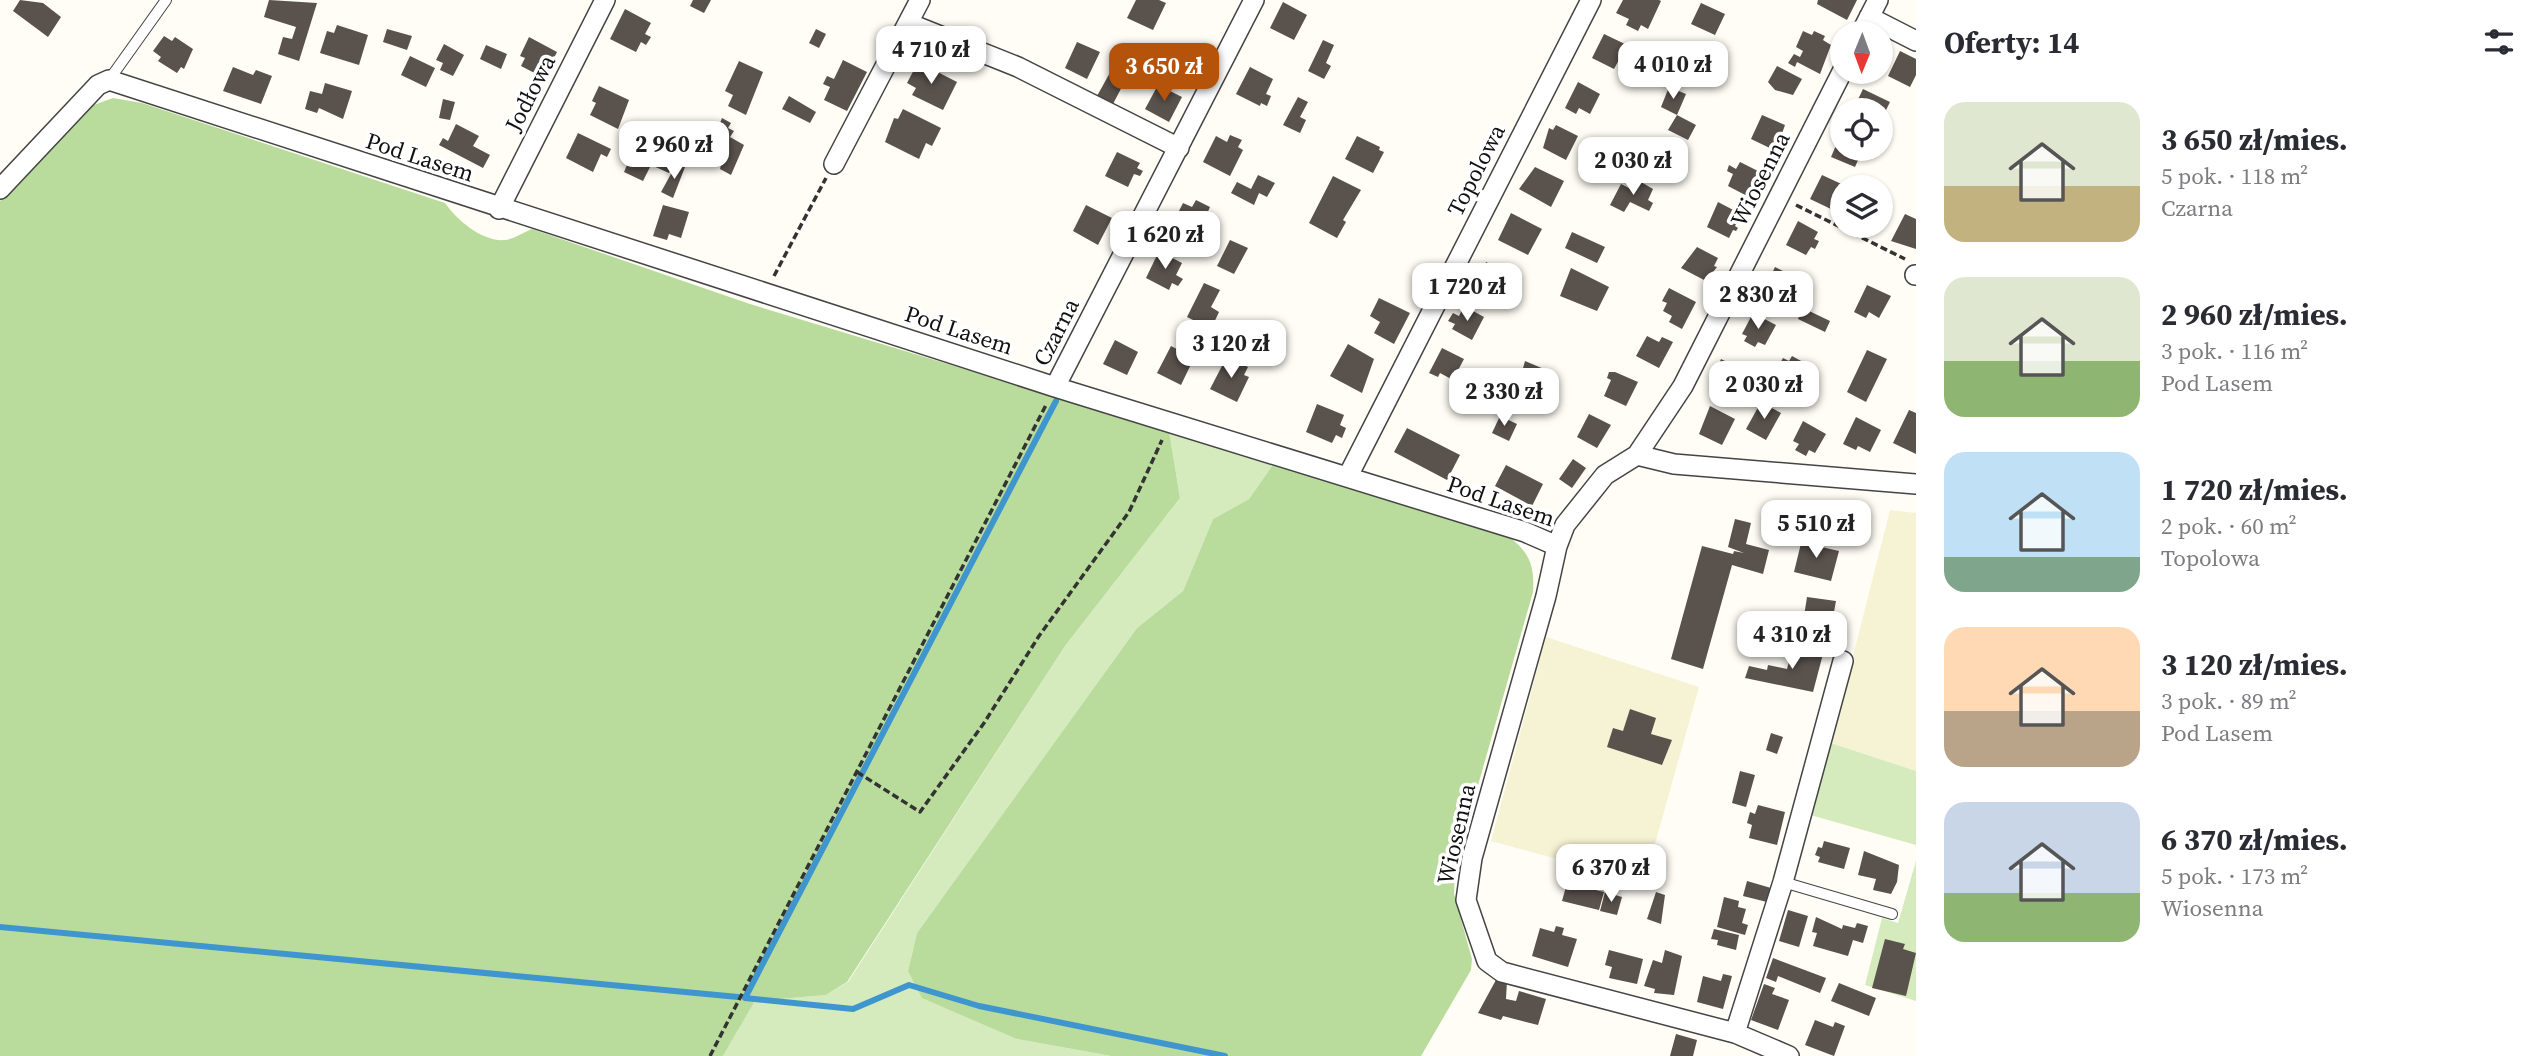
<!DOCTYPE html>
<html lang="pl">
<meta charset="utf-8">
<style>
body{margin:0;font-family:"Source Serif 4",serif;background:#f7f7f7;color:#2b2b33;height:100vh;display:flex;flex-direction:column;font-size:26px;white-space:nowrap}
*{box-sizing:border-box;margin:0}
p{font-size:23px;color:#7c7c81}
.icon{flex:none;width:38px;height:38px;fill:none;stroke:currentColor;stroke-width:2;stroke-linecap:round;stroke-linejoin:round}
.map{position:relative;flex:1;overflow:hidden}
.details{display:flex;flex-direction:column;background:#fff;width:630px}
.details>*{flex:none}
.needle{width:46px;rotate:181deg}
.buttons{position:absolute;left:1830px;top:21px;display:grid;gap:14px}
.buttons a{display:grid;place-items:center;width:63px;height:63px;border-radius:50%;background:#fff;box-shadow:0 2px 5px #0004;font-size:35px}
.price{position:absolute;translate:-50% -60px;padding:0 16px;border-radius:14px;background:#fff;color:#222;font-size:23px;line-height:46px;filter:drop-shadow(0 2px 4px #0008)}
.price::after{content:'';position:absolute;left:50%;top:42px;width:21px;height:16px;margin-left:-10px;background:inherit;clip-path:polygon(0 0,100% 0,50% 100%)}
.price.on{background:#b45309;color:#fff}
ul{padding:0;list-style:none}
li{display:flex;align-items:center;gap:21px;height:175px;padding:0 28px}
li span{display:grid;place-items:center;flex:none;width:196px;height:140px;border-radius:21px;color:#555}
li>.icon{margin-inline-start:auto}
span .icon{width:84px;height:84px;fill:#fffc;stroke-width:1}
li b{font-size:30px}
h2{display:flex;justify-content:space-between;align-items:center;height:84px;padding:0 28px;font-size:30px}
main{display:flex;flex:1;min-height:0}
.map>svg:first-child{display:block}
.farmland{fill:#f6f3d4}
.green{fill:#d5ebbd}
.forest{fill:#b9dc9c}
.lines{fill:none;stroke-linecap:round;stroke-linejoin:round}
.stream{stroke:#3f96cf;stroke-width:6}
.building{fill:#5a524d}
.lane-casing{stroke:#444;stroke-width:12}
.street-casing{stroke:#444;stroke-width:22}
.path{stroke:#333;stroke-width:3.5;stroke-dasharray:7 3.5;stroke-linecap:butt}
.lane{stroke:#fff;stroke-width:10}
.street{stroke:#fff;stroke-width:19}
.labels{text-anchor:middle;stroke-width:7;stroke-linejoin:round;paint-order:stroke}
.street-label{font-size:23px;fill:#111;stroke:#fff}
</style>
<main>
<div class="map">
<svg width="1916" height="1056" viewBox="0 0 1916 1056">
<rect width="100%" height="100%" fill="#fffdf5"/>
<path class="farmland" d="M1890,510L1916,513V771L1831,743Z
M1546,637L1699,687L1651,858L1602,850L1597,870L1491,841Z"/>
<path class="green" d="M1169,431L1274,463L1249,499L1213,519L1183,591L1137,628L949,889L917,933L908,971L1017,1039L1111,1056H723L755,1001L826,995L848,982L1065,646L1180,498Z
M1831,743L1916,771V845L1807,814Z
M1916,861V1001L1865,985L1882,918L1898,923Z"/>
<path class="forest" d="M113,98L142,103L445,203C457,220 482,242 505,240C514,239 524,232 532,229L750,304L1169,431L1180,498L1065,646L847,982L826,995L755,1001L723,1056H0V201L88,107Z
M1274,463L1502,532C1527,549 1535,561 1533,592L1455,866L1454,894L1472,959L1471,970L1421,1056H1111L1017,1039L922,998L908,971L917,933L1137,628L1183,591L1213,519L1249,499Z"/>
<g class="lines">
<path class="stream" d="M1056,401L745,998L853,1009L909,985L979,1006L1225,1056
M0,927L738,997"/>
</g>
<path class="building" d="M20,0L43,3L61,17L48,37L13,11Z
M269,0L317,3L299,61L278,54L283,37L292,39L296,27L264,17Z
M693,0H711L704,13L690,6Z
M1136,0H1159L1166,3L1153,30L1127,18Z
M1623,0H1659L1661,1L1648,29L1641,25L1638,31L1626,25L1629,19L1616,13Z
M1818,0H1857L1847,20L1817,4Z
M1283,2L1307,15L1294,40L1270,28Z
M1701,3L1725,14L1715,35L1691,24Z
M625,9L651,23L645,34L651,37L646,45L641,42L636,52L610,39Z
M337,25L368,35L359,65L320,53L327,31L334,33Z
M387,29L412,36L407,50L383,42Z
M816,29L826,34L819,48L809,43Z
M1803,31L1812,35L1814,31L1825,36L1823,40L1831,45L1820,74L1797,62L1795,67L1788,63L1794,54L1800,57L1803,51L1796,47Z
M1604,34L1627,45L1614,69L1592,58Z
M164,36L172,41L175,37L193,49L184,69L181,67L177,73L158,61L161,57L153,51Z
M529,37L557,52L544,78L521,66L525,58L520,56Z
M1323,40L1334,45L1326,63L1331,66L1324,79L1308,71Z
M1077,42L1100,52L1087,79L1065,68Z
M444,44L464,55L453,76L440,70L443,63L436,60Z
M486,45L507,54L501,69L480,59Z
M1900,51L1916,59V75L1910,87L1888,76Z
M410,56L435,68L426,87L401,75Z
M843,60L867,72L847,111L824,100L830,87L823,84L827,76L834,79Z
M739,61L763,72L746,115L728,106L733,95L725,91Z
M918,62L957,82L943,110L912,95L916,88L907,83Z
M1777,66L1802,79L1793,95L1775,90L1768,82Z
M233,67L253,75L256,70L272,76L261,104L223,91Z
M1250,67L1273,79L1266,94L1271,96L1267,106L1261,103L1260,106L1236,94Z
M1112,69L1127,77L1113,104L1097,96Z
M1578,82L1600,94L1590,114L1579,108L1576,114L1565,108Z
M325,83L352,91L343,119L319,108L317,113L305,109L310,91L322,94Z
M1158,85L1182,97L1169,122L1145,109Z
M599,86L629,100L618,129L590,115L596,103L592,101Z
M1669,87L1686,94L1677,115L1661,107Z
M1863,89L1890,102L1881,120V110H1853Z
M789,96L816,112L810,123L782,109Z
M1298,97L1308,102L1300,117L1306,120L1300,133L1283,125Z
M443,99L455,102L450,120L439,118Z
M903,109L941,128L932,146L926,143L919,159L885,142L894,118L898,119Z
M1677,115L1696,125L1688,140L1668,130Z
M1762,115L1785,125L1776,151L1751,139Z
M722,118L731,123L728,128L734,131L730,137L744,145L731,175L720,169L721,165L698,154L703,144V134L709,133L716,121L720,123Z
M456,124L479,136L473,146L490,155L483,168L439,145L443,138L448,141Z
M1556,125L1578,136L1566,160L1543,148L1549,128L1553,130Z
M1843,129V149H1863L1855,167L1831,157Z
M578,133L611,149L607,157L601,154L593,172L566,158Z
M1230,135L1242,140L1238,147L1243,150L1230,176L1203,162L1216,136L1227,142Z
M1357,136L1380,147L1379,150L1384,152L1373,173L1345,159Z
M637,142L675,160L669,173L651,165L643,181L624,172Z
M1117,152L1140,163L1137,168L1143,171L1140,176L1134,174L1128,187L1105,176Z
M1740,162L1762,173L1756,184L1760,187L1756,194L1752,192L1749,197L1728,186L1733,174L1727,171L1729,165L1736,169Z
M677,163L685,167L673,198L661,192Z
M1535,167L1564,181L1551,207L1519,189Z
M1258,175L1275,183L1267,197L1259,193L1254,205L1231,193L1237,182L1251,189Z
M1822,175L1848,187H1843L1833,210L1810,199Z
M1333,176L1361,190L1343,220L1346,222L1337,238L1309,223Z
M1641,182L1653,189L1648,200L1653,203L1649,211L1630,202L1624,212L1610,205L1621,184L1635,191Z
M1196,200L1210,207L1207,214L1210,216L1197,242L1170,229L1183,203L1192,207Z
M1718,202L1741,214L1735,226L1738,228L1736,231L1733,230L1729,238L1707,227Z
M663,205L689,212L681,238L669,234L667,240L653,236Z
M1086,205L1112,218L1098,245L1073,231Z
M1511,213L1542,229L1528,255L1498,240Z
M1905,214L1916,219V249L1891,241Z
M1798,221L1818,232L1814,239L1819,241L1815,249L1811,247L1806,255L1786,245Z
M1572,232L1605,247L1597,263L1565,248Z
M1230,240L1248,248L1234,274L1217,266Z
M1697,247L1718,258L1714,266L1717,267L1706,281L1681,268Z
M1159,251L1182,263L1176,275L1183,279L1178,286L1172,283L1169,290L1146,278Z
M1486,262L1503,271L1493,292L1475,283L1478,279L1473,277L1476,270L1481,272Z
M1775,267L1799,279L1788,300L1783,297L1780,301L1765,288Z
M1571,268L1609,287L1597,311L1560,296Z
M1204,283L1220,290L1211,307L1219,312L1211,329L1187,317Z
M1867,285L1891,296L1879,318L1869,312L1866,318L1854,312Z
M1669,288L1696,302L1682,329L1669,322L1672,316L1663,311L1667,303L1662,301Z
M1379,298L1410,313L1394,344L1374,333L1380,322L1370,316Z
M1464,306L1484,317L1472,340L1452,329L1455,324L1448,321L1453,313L1459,316Z
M1803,308L1830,321L1825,332L1798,319Z
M1753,313L1776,325L1765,345L1758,342L1755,347L1744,341L1747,336L1742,334Z
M1647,336L1659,342L1662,337L1673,342L1659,368L1636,356Z
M1115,340L1138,352L1127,375L1103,364Z
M1348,344L1374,359L1362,393L1330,376Z
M1171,346L1194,358L1181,385L1157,373Z
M1442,348L1464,359L1453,380L1440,373L1438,377L1429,373Z
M1867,350L1887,359L1866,402L1847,392Z
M1792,356L1803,362L1801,367L1806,370L1802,379L1778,367L1783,358L1789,361Z
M1231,358L1248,367L1244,375L1249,377L1237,402L1210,389L1223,364L1227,366Z
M1721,359L1749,373L1751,368L1759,372L1751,389L1743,385L1737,396L1716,386L1720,378L1714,375Z
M1525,361L1551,372L1547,383L1555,386L1548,400L1518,386Z
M1609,372H1615L1638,382L1626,406L1604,396L1611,380L1607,378Z
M1761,402L1781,413L1766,440L1746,429Z
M1317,404L1344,415L1340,425L1346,428L1342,438L1336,435L1332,443L1306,432Z
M1710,406L1735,419L1722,445L1699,434Z
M1909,410L1916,413V454L1893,443Z
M1589,414L1611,425L1597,448L1577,437Z
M1500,416L1517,424L1509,441L1492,433Z
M1856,417L1881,430L1870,452L1858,446L1856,450L1843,444Z
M1803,421L1826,434L1815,453L1809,450L1806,456L1795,450L1799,444L1793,441Z
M1407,428L1460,455L1447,480L1394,452Z
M1573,459L1586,468L1572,488L1559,479Z
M1506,465L1543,484L1532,506L1495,486Z
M1735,519L1751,523L1746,544L1769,550L1763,574L1732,565L1703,669L1671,659L1702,546L1733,554L1734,551L1744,553L1728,547Z
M1803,535L1818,539L1817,546L1839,551L1831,581L1794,572Z
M1807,597L1836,601L1830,634L1802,629Z
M1762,612L1777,616L1774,628L1759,624Z
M1757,629L1773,633L1770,645L1754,641Z
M1793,647L1823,654L1813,692L1745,678L1749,666L1767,670L1768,665L1787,669Z
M1630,709L1656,718L1651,734L1672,740L1662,765L1607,747L1613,728L1623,731Z
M1771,733L1783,737L1777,754L1766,750Z
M1740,771L1755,775L1746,807L1732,803Z
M1758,805L1785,812L1777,845L1749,838L1752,825L1747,823L1750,812L1755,814Z
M1824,841L1850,848L1844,869L1818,862L1820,857L1815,855L1818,847L1822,848Z
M1864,851L1899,865L1897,882L1891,894L1873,890L1876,879L1858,875Z
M1747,881L1771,888L1767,902L1743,896Z
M1567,883L1604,892L1599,910L1562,901Z
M1605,892L1622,897L1617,915L1600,911Z
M1656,892L1665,895L1661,924L1647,919Z
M1724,897L1739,901L1738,907L1746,909L1742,923L1748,925L1745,935L1717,927Z
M1788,910L1808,916L1799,947L1779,941Z
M1816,917L1842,929L1843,925L1855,928L1857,923L1868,926L1863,943L1853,940L1848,956L1813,946L1817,933L1812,932Z
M1556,926L1564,928L1562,935L1577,939L1568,967L1532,956L1540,928L1554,932Z
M1714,929L1739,935L1736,950L1717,945L1718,940L1711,939Z
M1885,939L1905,944L1903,949L1916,953L1906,996L1872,988Z
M1609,950L1643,959L1637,984L1609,978L1612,967L1605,965Z
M1665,950L1682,956L1674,995L1654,993L1655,989L1644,986L1653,960L1662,963Z
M1773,958L1826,978L1820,993L1778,976L1776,982L1766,978Z
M1723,974L1732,976L1723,1009L1697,1002L1703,976L1721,981Z
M1497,978L1507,981L1506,999L1516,1001L1519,991L1546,999L1538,1025L1503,1016L1501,1020L1478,1013Z
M1839,983L1876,998L1869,1016L1831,1001Z
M1764,984L1775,988L1772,994L1789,1000L1778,1030L1751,1020Z
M1815,1020L1833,1027L1835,1022L1845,1026L1834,1056L1805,1045Z
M1676,1034L1697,1040L1693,1056H1670Z"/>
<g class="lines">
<defs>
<path id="lane" d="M109,80L166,0
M1783,882L1892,914"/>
<path id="street" d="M1869,17L1916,41
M908,23L1018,67L1179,148
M1861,33L1878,0
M834,164L920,0
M0,189L98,85L109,80L1055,387L1525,532L1557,546
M499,209L605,0
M1915,275H1916
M1055,387L1254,0
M1637,455L1683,386L1843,70
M1348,476L1591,0
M1735,1033L1783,882L1843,661
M1789,1056L1735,1033L1502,972L1487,961L1466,900L1472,858L1546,596L1557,546L1565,525L1605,475L1637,455L1674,464L1916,484"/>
</defs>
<use href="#lane" class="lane-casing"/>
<use href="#street" class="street-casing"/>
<path class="path" d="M1796,205L1905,259
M774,276L826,178
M857,772L920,812L984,723L1039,636L1129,512L1162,440
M710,1056L1046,405"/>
<use href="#lane" class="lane"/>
<use href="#street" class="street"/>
</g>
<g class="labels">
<g class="street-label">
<text transform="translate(530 93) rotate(-63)" y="8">Jodłowa</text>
<text transform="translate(420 157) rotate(18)" y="8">Pod Lasem</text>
<text transform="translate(1476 170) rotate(-63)" y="8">Topolowa</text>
<text transform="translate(1760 179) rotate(-63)" y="8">Wiosenna</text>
<text transform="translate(959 330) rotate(18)" y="8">Pod Lasem</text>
<text transform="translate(1056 332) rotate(-63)" y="8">Czarna</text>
<text transform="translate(1501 501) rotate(19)" y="8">Pod Lasem</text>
<text transform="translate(1456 834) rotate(-77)" y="8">Wiosenna</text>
</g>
</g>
</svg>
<div class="buttons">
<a><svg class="needle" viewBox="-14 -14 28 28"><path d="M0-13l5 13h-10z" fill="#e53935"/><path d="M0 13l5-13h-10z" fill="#7c7c81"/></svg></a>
<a><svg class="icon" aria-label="locate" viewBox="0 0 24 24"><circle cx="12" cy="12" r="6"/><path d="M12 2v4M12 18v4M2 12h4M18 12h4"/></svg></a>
<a><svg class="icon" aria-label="layers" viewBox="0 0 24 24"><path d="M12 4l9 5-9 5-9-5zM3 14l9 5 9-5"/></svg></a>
</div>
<b class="price" style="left:931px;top:86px">4 710 zł</b>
<b class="price" style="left:1673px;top:101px">4 010 zł</b>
<b class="price on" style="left:1164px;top:103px">3 650 zł</b>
<b class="price" style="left:674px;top:181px">2 960 zł</b>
<b class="price" style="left:1633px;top:197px">2 030 zł</b>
<b class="price" style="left:1165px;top:271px">1 620 zł</b>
<b class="price" style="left:1467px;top:323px">1 720 zł</b>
<b class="price" style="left:1758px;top:331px">2 830 zł</b>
<b class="price" style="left:1231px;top:380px">3 120 zł</b>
<b class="price" style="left:1764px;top:421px">2 030 zł</b>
<b class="price" style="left:1504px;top:428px">2 330 zł</b>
<b class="price" style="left:1816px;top:560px">5 510 zł</b>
<b class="price" style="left:1792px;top:671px">4 310 zł</b>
<b class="price" style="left:1611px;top:904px">6 370 zł</b>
</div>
<section class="details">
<h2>Oferty: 14<svg class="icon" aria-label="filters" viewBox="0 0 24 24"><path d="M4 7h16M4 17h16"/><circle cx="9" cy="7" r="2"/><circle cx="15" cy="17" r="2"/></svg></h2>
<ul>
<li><span style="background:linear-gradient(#dfe7d0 60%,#c2b280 0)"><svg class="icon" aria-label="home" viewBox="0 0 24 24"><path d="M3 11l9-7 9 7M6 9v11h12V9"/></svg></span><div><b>3 650 zł/mies.</b><p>5 pok. · 118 m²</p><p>Czarna</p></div></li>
<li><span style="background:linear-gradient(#dfe7d0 60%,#8fb573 0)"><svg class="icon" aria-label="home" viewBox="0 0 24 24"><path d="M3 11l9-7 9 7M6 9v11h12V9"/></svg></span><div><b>2 960 zł/mies.</b><p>3 pok. · 116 m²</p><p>Pod Lasem</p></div></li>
<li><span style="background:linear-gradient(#bfe0f5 75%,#7fa58c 0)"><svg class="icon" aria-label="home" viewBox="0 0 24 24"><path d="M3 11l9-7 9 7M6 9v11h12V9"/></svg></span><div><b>1 720 zł/mies.</b><p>2 pok. · 60 m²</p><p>Topolowa</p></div></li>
<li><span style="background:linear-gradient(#ffd9b3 60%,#b9a48a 0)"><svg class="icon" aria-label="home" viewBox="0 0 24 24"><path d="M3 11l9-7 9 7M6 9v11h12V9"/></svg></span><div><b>3 120 zł/mies.</b><p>3 pok. · 89 m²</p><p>Pod Lasem</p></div></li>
<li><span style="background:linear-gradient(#c9d6e8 65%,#8fb573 0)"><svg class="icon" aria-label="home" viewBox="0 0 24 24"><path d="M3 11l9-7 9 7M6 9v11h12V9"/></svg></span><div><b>6 370 zł/mies.</b><p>5 pok. · 173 m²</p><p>Wiosenna</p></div></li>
</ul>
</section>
</main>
